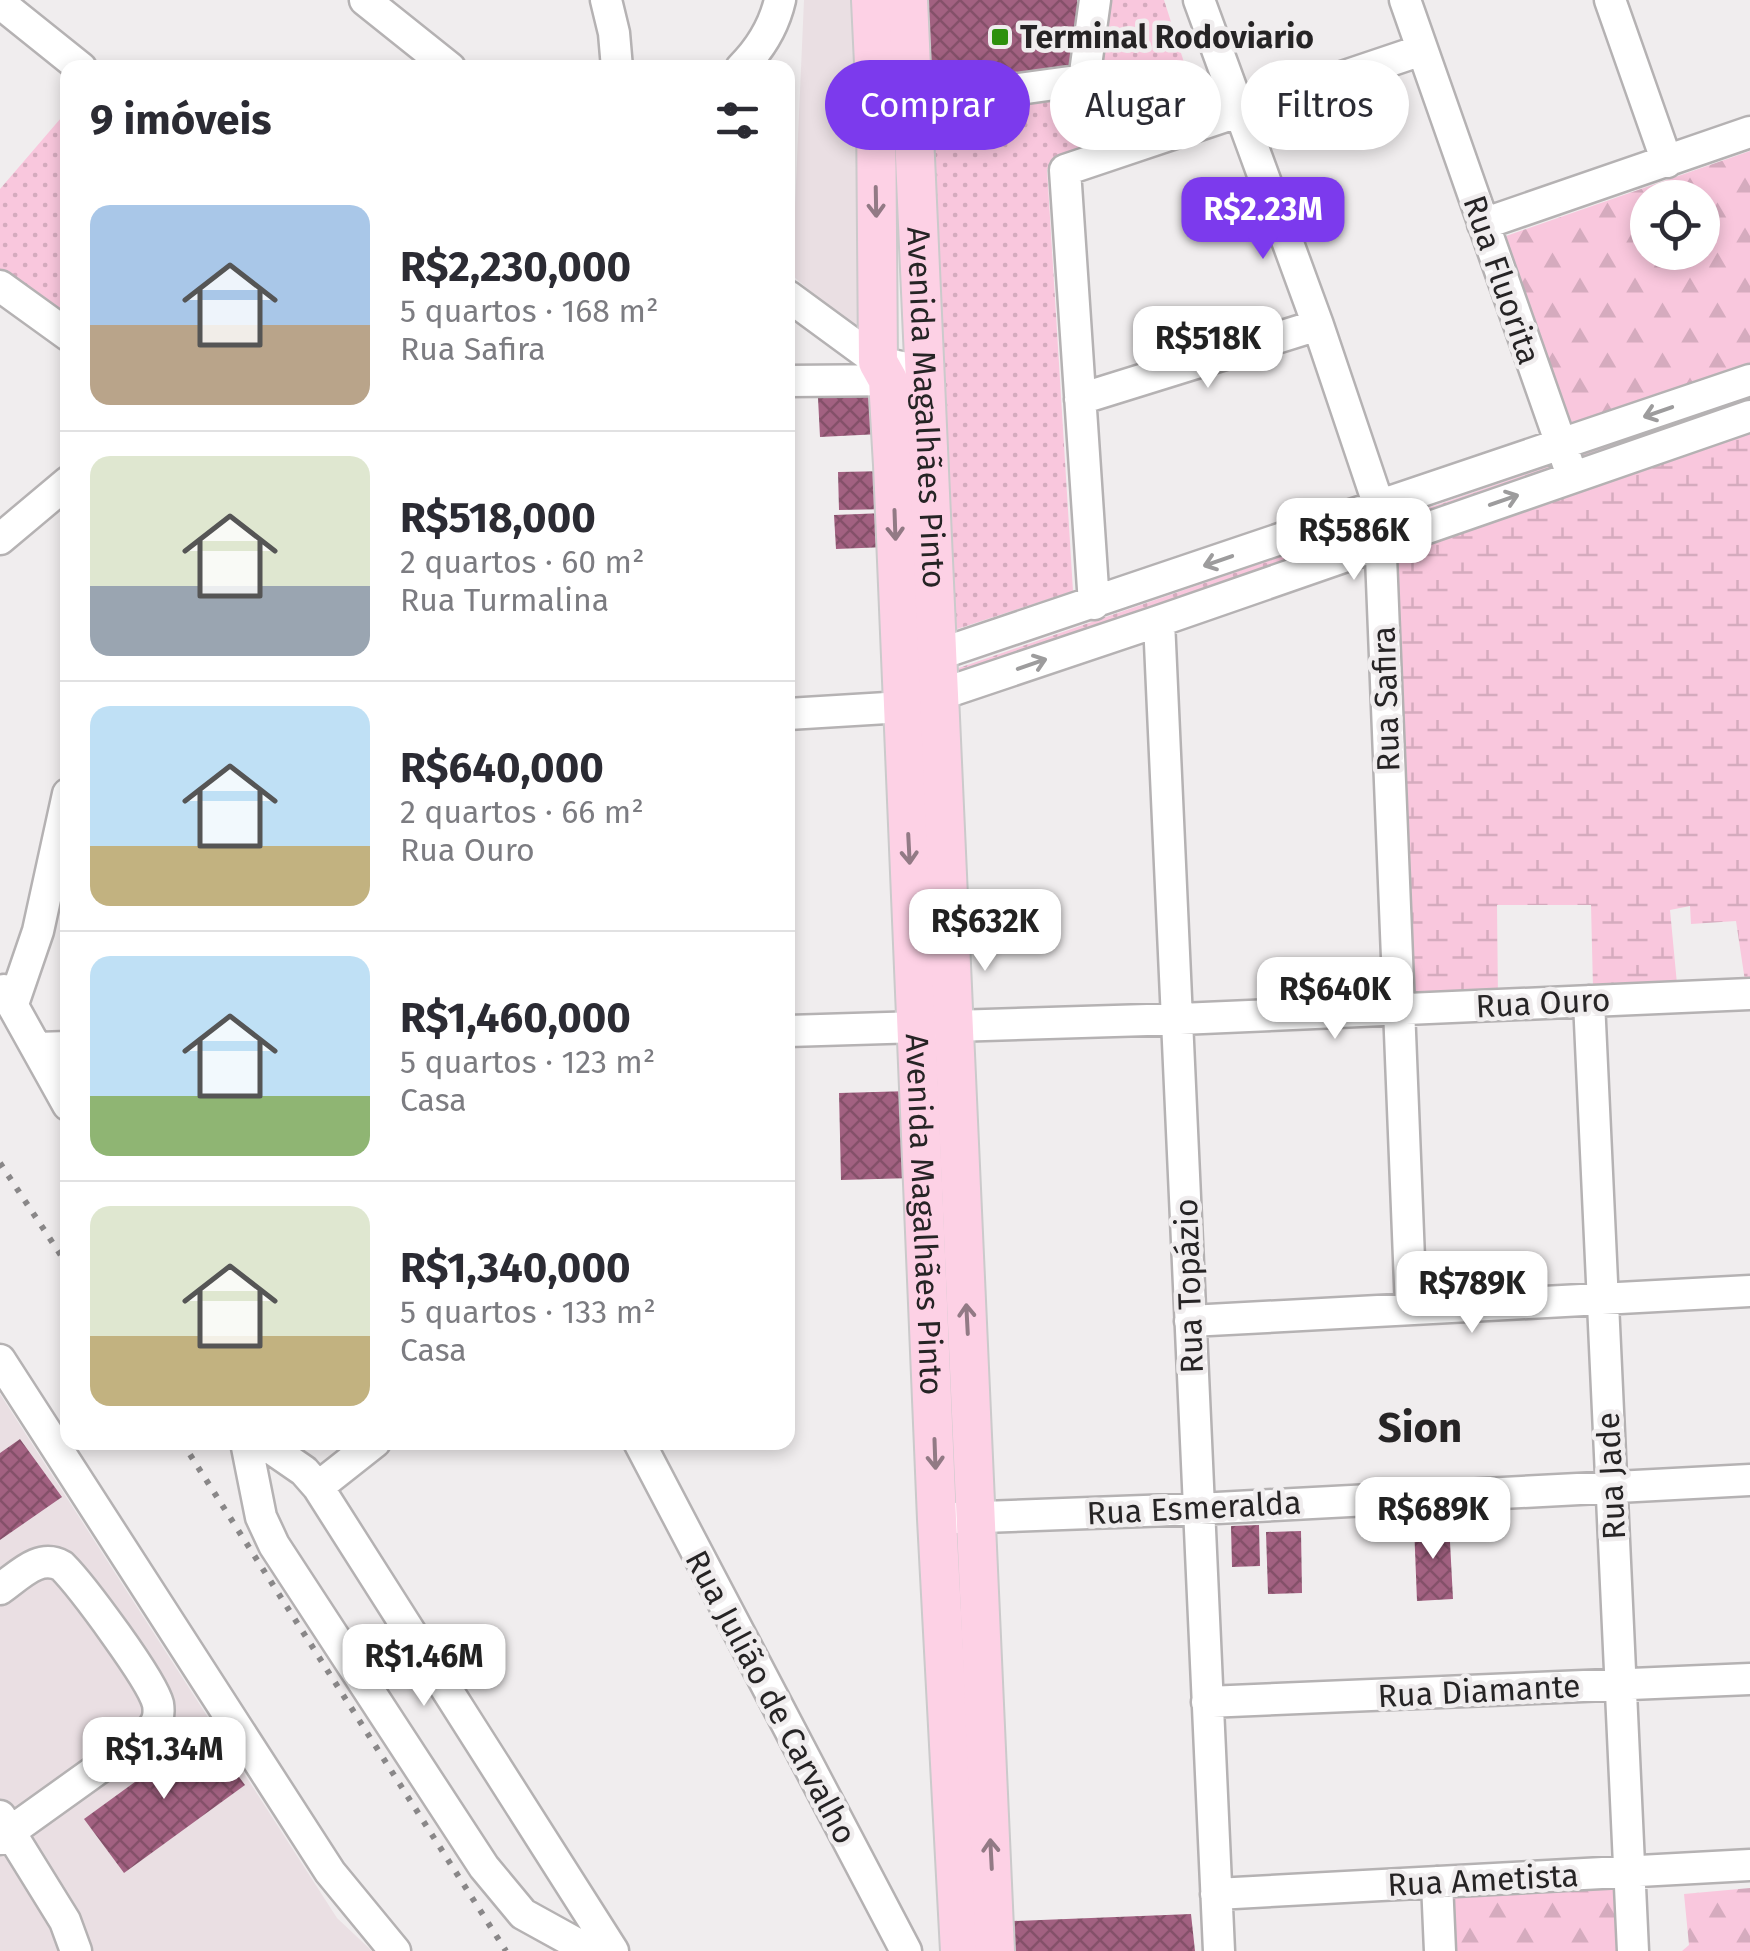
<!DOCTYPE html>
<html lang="pt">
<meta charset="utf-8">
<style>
body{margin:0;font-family:"Fira Sans",sans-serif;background:#f2f2f3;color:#2b2b33;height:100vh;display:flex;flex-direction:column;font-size:38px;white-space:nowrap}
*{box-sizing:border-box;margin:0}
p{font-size:32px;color:#7c7c81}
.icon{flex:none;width:55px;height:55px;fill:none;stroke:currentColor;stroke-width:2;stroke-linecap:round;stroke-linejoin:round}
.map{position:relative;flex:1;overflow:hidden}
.side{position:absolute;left:60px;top:60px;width:735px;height:1390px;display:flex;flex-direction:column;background:#fff;border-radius:20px;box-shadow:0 5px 15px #0003}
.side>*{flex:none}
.guide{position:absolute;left:825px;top:60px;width:775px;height:90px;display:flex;gap:20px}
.tools{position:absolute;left:1630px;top:180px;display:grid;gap:20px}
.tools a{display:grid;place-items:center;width:90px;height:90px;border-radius:50%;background:#fff;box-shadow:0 5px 15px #0003;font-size:50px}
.price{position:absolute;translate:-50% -85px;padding:0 22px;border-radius:20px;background:#fff;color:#222;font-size:32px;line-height:65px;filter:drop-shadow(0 2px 5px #0008)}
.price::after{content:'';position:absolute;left:50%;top:60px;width:30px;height:22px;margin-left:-15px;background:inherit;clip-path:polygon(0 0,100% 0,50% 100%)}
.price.on{background:#7c3aed;color:#fff}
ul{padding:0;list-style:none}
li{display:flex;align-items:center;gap:30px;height:250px;padding:0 30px}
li+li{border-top:2px solid #e1e1e2}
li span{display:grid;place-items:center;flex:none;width:280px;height:200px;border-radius:20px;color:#555}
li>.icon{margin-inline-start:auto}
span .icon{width:120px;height:120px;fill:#fffc;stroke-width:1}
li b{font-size:42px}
h2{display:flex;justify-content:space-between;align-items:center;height:120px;padding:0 30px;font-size:42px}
.pill{padding:0 35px;border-radius:45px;background:#fff;box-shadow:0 5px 15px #0003;font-size:35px;line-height:90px}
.pill.on{background:#7c3aed;color:#fff}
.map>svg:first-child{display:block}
.built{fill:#eadfe3}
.grass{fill:url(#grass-dots)}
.forest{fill:url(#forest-firs);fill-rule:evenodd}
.wetland{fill:url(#wetland-marsh)}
.building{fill:url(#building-cross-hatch)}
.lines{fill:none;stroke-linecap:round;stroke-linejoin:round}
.minor-casing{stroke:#b5b2b3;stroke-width:35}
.major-casing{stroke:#cbcacb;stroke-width:42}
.minor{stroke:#fff;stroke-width:30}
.major{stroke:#fdd1e5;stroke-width:38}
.rail{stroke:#898788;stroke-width:6;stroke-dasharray:5 10;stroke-linecap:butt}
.oneway{stroke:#927a85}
.oneway2{stroke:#9d9c9d}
.poi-dot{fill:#2d900d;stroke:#f0edee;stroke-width:4}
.labels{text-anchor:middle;stroke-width:9;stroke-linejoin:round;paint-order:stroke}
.poi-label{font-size:32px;font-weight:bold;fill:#262425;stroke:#f0edee;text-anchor:start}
.street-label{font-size:32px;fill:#262425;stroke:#f0edee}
.district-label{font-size:42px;font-weight:bold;fill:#262425;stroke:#f0edee}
</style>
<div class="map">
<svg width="1750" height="1951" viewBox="0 0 1750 1951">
<defs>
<pattern id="grass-dots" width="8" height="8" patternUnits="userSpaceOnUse" patternTransform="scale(2.5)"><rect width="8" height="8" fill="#f9c7dd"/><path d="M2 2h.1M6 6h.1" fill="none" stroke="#d5abbe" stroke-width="1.8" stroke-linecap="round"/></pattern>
<pattern id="forest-firs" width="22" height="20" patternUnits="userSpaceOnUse" patternTransform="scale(2.5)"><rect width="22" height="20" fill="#f9c7dd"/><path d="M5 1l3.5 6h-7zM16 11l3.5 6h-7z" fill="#d5abbe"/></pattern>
<pattern id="wetland-marsh" width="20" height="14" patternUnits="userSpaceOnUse" patternTransform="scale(2.5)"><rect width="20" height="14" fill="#f9c7dd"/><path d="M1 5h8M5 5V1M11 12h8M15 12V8" fill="none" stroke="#d5abbe"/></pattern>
<pattern id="building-cross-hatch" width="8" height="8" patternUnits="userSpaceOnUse" patternTransform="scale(2.5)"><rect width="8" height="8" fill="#a26181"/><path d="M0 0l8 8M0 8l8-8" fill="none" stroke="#845069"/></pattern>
</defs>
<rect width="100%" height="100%" fill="#f0edee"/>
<path class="built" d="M804,0H859L869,344L792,275Z
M0,1394L337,1918L372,1951H0V1540L62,1497L20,1439L0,1453Z"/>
<path class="grass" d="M1110,0H1164L1198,106L1047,169L1073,591L936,636L923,118L1098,94Z
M67,111V335L0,286V189Z
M1750,397V408L1394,531L1390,521Z
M1366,527L1372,541L952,684L950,671Z"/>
<path class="forest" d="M1750,151V366L1566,429L1506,236ZM1648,198H1702V252H1648Z
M1629,1871L1633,1951H1440L1437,1882Z
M1750,1888V1951H1682L1689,1945L1684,1894Z"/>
<path class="wetland" d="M1750,423V981H1745L1736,921L1691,924L1690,906L1670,910L1677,984L1593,988L1591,905H1497L1498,999L1407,1003L1387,554Z"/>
<path class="building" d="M921,0H1077V74L925,93Z
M878,396L880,434L820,437L818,398Z
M890,471L891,509L839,510L838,472Z
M885,513L887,547L836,549L834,515Z
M911,1091L913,1178L841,1180L839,1093Z
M20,1439L62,1497L0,1540V1453Z
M1449,1523L1453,1599L1417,1601L1414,1525Z
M1259,1525L1260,1566L1232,1567L1231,1526Z
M1301,1531L1302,1593L1268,1594L1266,1532Z
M205,1731L245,1785L124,1873L84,1819Z
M1191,1914L1195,1951H1014L1013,1921Z"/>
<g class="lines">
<defs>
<path id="minor" d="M365,0L450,68
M606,0L614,33L617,68
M1199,0L1318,325L1379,506L1411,1309
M1405,0L1568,464
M1610,0L1667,162
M0,3L81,68
M741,68C760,49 774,26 780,0
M894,106L1084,80L1095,0
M1483,224L1750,132
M0,286L68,335
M788,296L878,362L925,372
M788,381L907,380
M1080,399L1318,325
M0,539L68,482
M1094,604L1065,170L1422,50
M1159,621L1219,1951
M919,661L1750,380
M788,714L903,707L1159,621L1750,416
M4,990L68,1105
M1589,1001L1633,1951
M13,1004L38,931L68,794
M788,1031L1180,1019L1750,994
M37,1048L68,1047
M1190,1321L1750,1291
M0,1360L330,1872L395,1951
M246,1442L261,1517L274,1545L484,1867L523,1914L590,1951
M262,1442L304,1471L318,1487L613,1951
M639,1442L906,1951
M318,1487L375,1442
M955,1518L1198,1509L1750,1480
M0,1589C19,1576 39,1553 62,1566C82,1586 152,1680 158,1704C160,1717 157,1724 148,1733L0,1839
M1207,1702L1750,1679
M0,1816L65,1921L76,1951
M1437,1882L1440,1951
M1216,1894L1750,1865"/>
<g id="major">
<path id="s1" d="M871,0L876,106L878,362L888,380L893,465L937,1519L960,1951"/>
<path id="s2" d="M908,0L995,1951"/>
</g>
</defs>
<use href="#minor" class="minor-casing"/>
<use href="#major" class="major-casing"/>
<use href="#minor" class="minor"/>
<use href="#major" class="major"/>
<path class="rail" d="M0,1163L68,1266
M182,1442L506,1951"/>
</g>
<defs><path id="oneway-shaft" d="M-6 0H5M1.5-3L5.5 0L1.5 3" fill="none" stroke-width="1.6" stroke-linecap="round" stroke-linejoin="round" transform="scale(2.5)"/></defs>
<g class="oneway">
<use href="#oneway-shaft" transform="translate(876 202) rotate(89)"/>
<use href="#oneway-shaft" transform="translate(895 525) rotate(88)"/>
<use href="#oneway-shaft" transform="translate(909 849) rotate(87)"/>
<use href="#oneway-shaft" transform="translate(967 1319) rotate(-93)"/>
<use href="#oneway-shaft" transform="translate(935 1454) rotate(88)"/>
<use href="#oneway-shaft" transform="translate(991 1854) rotate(-93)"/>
</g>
<g class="oneway2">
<use href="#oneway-shaft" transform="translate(1658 412) rotate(161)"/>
<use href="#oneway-shaft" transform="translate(1504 500) rotate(-19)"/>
<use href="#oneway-shaft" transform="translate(1218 561) rotate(161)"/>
<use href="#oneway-shaft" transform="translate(1032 664) rotate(-19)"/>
</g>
<rect class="poi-dot" x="990" y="27" width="20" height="20" rx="5"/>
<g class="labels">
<g class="poi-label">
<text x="1020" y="48">Terminal Rodoviario</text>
</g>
<g class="street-label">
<text transform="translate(1502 280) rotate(71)" y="11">Rua Fluorita</text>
<text dy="11" stroke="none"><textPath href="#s2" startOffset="408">Avenida Magalhães Pinto</textPath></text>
<text transform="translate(1386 699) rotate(-92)" y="11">Rua Safira</text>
<text transform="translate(1543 1003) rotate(-3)" y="11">Rua Ouro</text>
<text dy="11" stroke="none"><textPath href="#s1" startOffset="1218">Avenida Magalhães Pinto</textPath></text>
<text transform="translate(1189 1286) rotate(-92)" y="11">Rua Topázio</text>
<text transform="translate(1611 1476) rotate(-93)" y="11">Rua Jade</text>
<text transform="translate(1194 1508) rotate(-3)" y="11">Rua Esmeralda</text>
<text transform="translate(1479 1691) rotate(-3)" y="11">Rua Diamante</text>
<text transform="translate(771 1697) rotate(62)" y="11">Rua Julião de Carvalho</text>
<text transform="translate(1483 1880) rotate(-3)" y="11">Rua Ametista</text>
</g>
<g class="district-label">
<text x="1420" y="1442">Sion</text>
</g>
</g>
</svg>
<div class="tools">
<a><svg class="icon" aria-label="locate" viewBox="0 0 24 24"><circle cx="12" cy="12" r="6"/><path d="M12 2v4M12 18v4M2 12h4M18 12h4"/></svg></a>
</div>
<b class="price on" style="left:1263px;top:262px">R$2.23M</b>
<b class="price" style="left:1208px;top:391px">R$518K</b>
<b class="price" style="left:1354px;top:583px">R$586K</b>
<b class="price" style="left:985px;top:974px">R$632K</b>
<b class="price" style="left:1335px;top:1042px">R$640K</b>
<b class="price" style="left:1472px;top:1336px">R$789K</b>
<b class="price" style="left:1433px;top:1562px">R$689K</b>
<b class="price" style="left:424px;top:1709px">R$1.46M</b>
<b class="price" style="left:164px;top:1802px">R$1.34M</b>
<div class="guide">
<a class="pill on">Comprar</a>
<a class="pill">Alugar</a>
<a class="pill">Filtros</a>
</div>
<section class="side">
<h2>9 imóveis<svg class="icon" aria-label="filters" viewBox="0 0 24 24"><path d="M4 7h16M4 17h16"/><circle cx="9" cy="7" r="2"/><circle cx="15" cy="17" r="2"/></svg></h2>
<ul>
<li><span style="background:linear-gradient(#a9c7e8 60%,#b9a48a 0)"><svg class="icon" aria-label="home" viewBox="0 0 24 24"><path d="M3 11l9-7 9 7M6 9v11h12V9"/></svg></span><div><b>R$2,230,000</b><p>5 quartos · 168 m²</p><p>Rua Safira</p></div></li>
<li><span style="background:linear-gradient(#dfe7d0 65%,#9aa5b1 0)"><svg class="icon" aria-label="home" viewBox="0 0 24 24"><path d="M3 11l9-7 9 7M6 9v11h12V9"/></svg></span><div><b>R$518,000</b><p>2 quartos · 60 m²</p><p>Rua Turmalina</p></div></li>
<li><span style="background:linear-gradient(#bfe0f5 70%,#c2b280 0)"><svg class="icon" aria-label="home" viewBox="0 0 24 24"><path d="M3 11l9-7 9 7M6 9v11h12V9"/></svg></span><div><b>R$640,000</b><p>2 quartos · 66 m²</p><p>Rua Ouro</p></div></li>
<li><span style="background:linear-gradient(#bfe0f5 70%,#8fb573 0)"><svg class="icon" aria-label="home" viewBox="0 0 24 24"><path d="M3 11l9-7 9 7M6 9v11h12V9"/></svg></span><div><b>R$1,460,000</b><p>5 quartos · 123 m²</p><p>Casa</p></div></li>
<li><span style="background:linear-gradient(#dfe7d0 65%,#c2b280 0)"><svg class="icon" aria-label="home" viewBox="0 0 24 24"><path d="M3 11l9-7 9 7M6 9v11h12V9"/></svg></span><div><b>R$1,340,000</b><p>5 quartos · 133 m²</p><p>Casa</p></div></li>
</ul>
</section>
</div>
